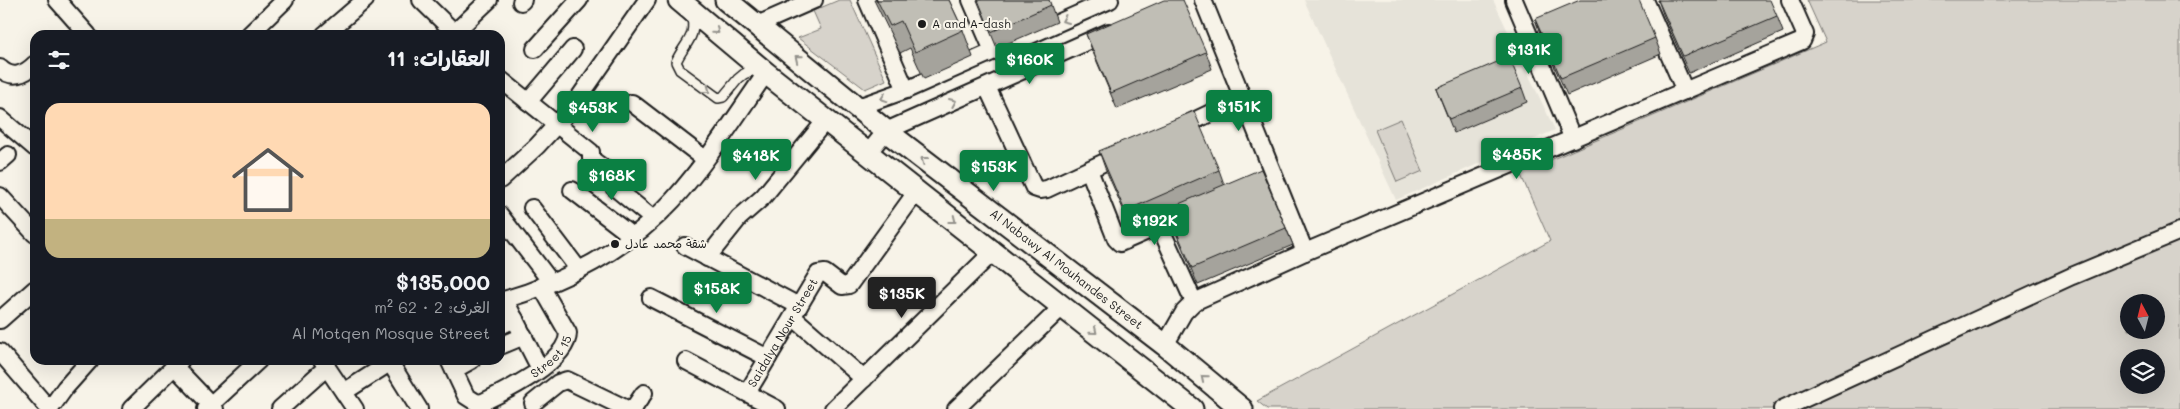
<!DOCTYPE html>
<html lang="ar">
<meta charset="utf-8">
<style>
body{margin:0;font-family:Mali,"Playpen Sans Arabic",sans-serif;background:#242831;color:#f1f3f6;direction:rtl;height:100vh;display:flex;flex-direction:column;font-size:19px;white-space:nowrap}
*{box-sizing:border-box;margin:0}
p{font-size:16px;color:#9ea1a6}
.icon{flex:none;width:28px;height:28px;fill:none;stroke:currentColor;stroke-width:2;stroke-linecap:round;stroke-linejoin:round}
.map{position:relative;flex:1;overflow:hidden;direction:ltr}
.panel{position:absolute;left:30px;top:30px;width:475px;height:335px;display:flex;flex-direction:column;background:#171b24;border-radius:15px;box-shadow:0 5px 20px #0002;direction:rtl}
.panel>*{flex:none}
.needle{width:32px;rotate:353deg}
.fabs{position:absolute;left:2120px;top:294px;display:grid;gap:10px}
.fabs a{display:grid;place-items:center;width:45px;height:45px;border-radius:50%;background:#171b24;box-shadow:0 5px 20px #0002;font-size:25px}
.price{position:absolute;translate:-50% -42px;padding:0 11px;border-radius:5px;background:#0b8043;color:#fff;font-size:16px;line-height:32px;filter:drop-shadow(0 1px 2px #0008)}
.price::after{content:'';position:absolute;left:50%;top:30px;width:15px;height:11px;margin-left:-8px;background:inherit;clip-path:polygon(0 0,100% 0,50% 100%)}
.price.on{background:#222;color:#fff}
ul{padding:0;list-style:none}
li{display:grid;align-content:center;gap:10px;height:265px;padding:0 15px}
li+li{border-top:1px solid #363941}
li span{display:grid;place-items:center;height:155px;border-radius:15px;color:#555}
li>.icon{margin-inline-start:auto}
span .icon{width:90px;height:90px;fill:#fffc;stroke-width:1}
li b{font-size:21px}
h2{display:flex;justify-content:space-between;align-items:center;height:60px;padding:0 15px;font-size:21px}
.map>svg:first-child{display:block}
.built{fill:#e6e3d9}
.green{fill:#d7d3cb;stroke:#7a7874;fill-rule:evenodd}
.lines{fill:none;stroke-linecap:round;stroke-linejoin:round}
.service-casing{stroke:#1c1c1c;stroke-width:12}
.minor-casing{stroke:#1c1c1c;stroke-width:20}
.tertiary-casing{stroke:#1c1c1c;stroke-width:25}
.service{stroke:#f7f3e8;stroke-width:9}
.minor{stroke:#f7f3e8;stroke-width:16}
.tertiary{stroke:#f7f3e8;stroke-width:21}
.wall{fill:#a5a39c;stroke:#1c1c1c}
.building{fill:#c0beb5;stroke:#1c1c1c}
.oneway{stroke:#94928c}
.poi-dot{fill:#1c1c1c;stroke:#f7f3e8;stroke-width:2}
.labels{text-anchor:middle;stroke-width:4;stroke-linejoin:round;paint-order:stroke}
.poi-label{font-size:12px;fill:#1c1c1c;stroke:#f7f3e8;text-anchor:start}
.street-label{font-size:12px;fill:#1c1c1c;stroke:#f7f3e8}
</style>
<div class="map">
<svg width="2180" height="409" viewBox="0 0 2180 409">
<rect width="100%" height="100%" fill="#f7f3e8"/>
<filter id="ink" filterUnits="userSpaceOnUse"><feTurbulence type="fractalNoise" baseFrequency=".02" numOctaves="2"/><feDisplacementMap in="SourceGraphic" scale="10" xChannelSelector="R" yChannelSelector="G"/><feConvolveMatrix kernelMatrix="1 2 1 2 8 2 1 2 1" color-interpolation-filters="sRGB"/></filter>
<g filter="url(#ink)">
<path class="built" d="M1304,0H1493L1555,130L1396,200Z"/>
<path class="green" d="M839,0H850L886,80L865,89L798,38L821,29L813,11Z
M1807,0H2180V409H1267L1257,401L1550,241L1520,173L1826,42ZM2129,302H2156V330H2129ZM2129,358H2156V385H2129Z
M1401,119L1423,171L1397,182L1375,130Z"/>
<g class="lines">
<defs>
<path id="service" d="M691,14C698,38 684,43 676,62L680,70L718,98L723,97L738,79L744,74L758,68"/>
<g id="minor">
<path d="M57,0L88,35"/>
<path d="M421,0L457,35"/>
<path d="M867,0L906,90"/>
<path d="M971,0L993,51"/>
<path d="M1203,0L1305,252"/>
<path d="M1514,0L1573,139"/>
<path d="M1645,0L1685,91"/>
<path d="M521,2L523,0"/>
<path d="M757,25L814,0"/>
<path d="M249,35L285,0"/>
<path d="M324,35L365,0"/>
<path d="M452,35L489,0"/>
<path d="M535,49L579,0"/>
<path d="M0,68C12,80 25,74 35,64"/>
<path d="M500,79L591,152V159L617,178L614,187L653,219"/>
<path d="M987,87L1034,188L1040,190L1047,189L1122,154"/>
<path d="M528,102L573,49"/>
<path d="M632,103L705,159"/>
<path d="M858,107L906,90L1110,0"/>
<path d="M0,118L35,148"/>
<path d="M1179,128L1242,98"/>
<path d="M868,153L886,131L1109,32"/>
<path d="M0,162L8,155"/>
<path d="M1089,170L1116,239L1120,243L1191,212"/>
<path d="M500,180L537,146L571,109L647,0"/>
<path d="M572,190L632,236"/>
<path d="M0,196L35,234"/>
<path d="M532,208L579,270"/>
<path d="M500,215L551,282"/>
<path d="M1160,227L1194,302"/>
<path d="M685,246L799,306"/>
<path d="M707,258L739,218L763,197L826,120"/>
<path d="M651,298L768,358"/>
<path d="M505,300L540,369"/>
<path d="M500,301C564,283 628,249 673,200C708,161 736,116 766,73"/>
<path d="M793,317L864,379"/>
<path d="M0,320L35,289"/>
<path d="M500,326L515,319"/>
<path d="M1165,345L1184,312L1194,302L1305,252L1802,41L1805,34L1790,0"/>
<path d="M500,346L524,336"/>
<path d="M0,352L49,409"/>
<path d="M322,360L355,409"/>
<path id="s1" d="M449,360L466,396L477,403L483,402C506,391 568,361 568,333L541,286"/>
<path d="M686,361L777,409"/>
<path d="M391,364L419,409"/>
<path d="M174,366L215,409"/>
<path d="M454,370L472,360"/>
<path d="M344,392L394,360"/>
<path id="s2" d="M747,393L818,274L825,273L842,286L849,285L917,191"/>
<path d="M533,403L558,383L567,380L627,409"/>
<path d="M50,409L65,388L90,360"/>
<path d="M131,409L181,360"/>
<path d="M206,409L259,360"/>
<path d="M280,409L327,367"/>
<path d="M633,409L644,393"/>
<path d="M833,409L994,251"/>
<path d="M956,409L1063,306"/>
<path d="M1782,409L2072,276L2180,231"/>
</g>
<g id="tertiary">
<path d="M679,0L766,73L1192,409"/>
<path id="s3" d="M726,0L886,131L1165,345L1242,409"/>
</g>
</defs>
<use href="#service" class="service-casing"/>
<use href="#minor" class="minor-casing"/>
<use href="#tertiary" class="tertiary-casing"/>
<use href="#service" class="service"/>
<use href="#minor" class="minor"/>
<use href="#tertiary" class="tertiary"/>
</g>
<path class="wall" d="M874,0H949L963,30L973,57L924,79L910,48L900,53Z
M977,0H1049L1057,22L997,48Z
M1658,0L1777,16L1783,32L1689,73L1663,14Z
M1535,19L1655,38L1661,54L1567,95L1541,36Z
M1086,34L1206,52L1212,69L1117,109L1092,50Z
M1436,88H1522L1527,102L1454,133Z
M1099,151L1219,170L1224,184L1286,228L1293,245L1198,285L1173,226L1168,212L1131,227L1105,168Z"/>
<path class="building" d="M877,0H949L963,30L915,52L901,21L890,26Z
M978,0H1049L1051,5L991,32Z
M1164,0H1183L1206,52L1111,93L1086,34Z
M1580,0H1639L1655,38L1561,78L1535,19Z
M1658,0H1770L1777,16L1683,56Z
M1509,57L1522,88L1449,119L1436,88Z
M1194,111L1219,170L1125,211L1099,151Z
M1261,169L1286,228L1192,268L1167,209Z"/>
<defs><path id="oneway-chevron" d="M-2-3.5L2.5 0L-2 3.5" fill="none" stroke-width="1.6" stroke-linecap="round" stroke-linejoin="round" transform="scale(1.25)"/></defs>
<g class="oneway">
<use href="#oneway-chevron" transform="translate(1065 20) rotate(156)"/>
<use href="#oneway-chevron" transform="translate(716 31) rotate(40)"/>
<use href="#oneway-chevron" transform="translate(798 58) rotate(-141)"/>
<use href="#oneway-chevron" transform="translate(707 90) rotate(37)"/>
<use href="#oneway-chevron" transform="translate(884 98) rotate(161)"/>
<use href="#oneway-chevron" transform="translate(953 102) rotate(-23)"/>
<use href="#oneway-chevron" transform="translate(924 160) rotate(-143)"/>
<use href="#oneway-chevron" transform="translate(953 220) rotate(38)"/>
<use href="#oneway-chevron" transform="translate(1094 331) rotate(39)"/>
<use href="#oneway-chevron" transform="translate(1204 378) rotate(-140)"/>
</g>
</g>
<g class="poi-dot">
<circle cx="922" cy="24" r="5"/>
<circle cx="615" cy="244" r="5"/>
</g>
<g class="labels">
<g class="poi-label">
<text x="932" y="28">A and A-dash</text>
<text x="625" y="248">شقة محمد عادل</text>
</g>
<g class="street-label">
<text dy="4" stroke="none"><textPath href="#s3" startOffset="434">Al Nabawy Al Mouhandes Street</textPath></text>
<text dy="4" stroke="none"><textPath href="#s2" startOffset="70">Saidalya Nour Street</textPath></text>
<text dy="4" stroke="none"><textPath href="#s1" startOffset="142">Street 15</textPath></text>
</g>
</g>
</svg>
<div class="fabs">
<a><svg class="needle" viewBox="-14 -14 28 28"><path d="M0-13l5 13h-10z" fill="#e53935"/><path d="M0 13l5-13h-10z" fill="#9ea1a6"/></svg></a>
<a><svg class="icon" aria-label="layers" viewBox="0 0 24 24"><path d="M12 4l9 5-9 5-9-5zM3 14l9 5 9-5"/></svg></a>
</div>
<b class="price" style="left:1529px;top:75px">$131K</b>
<b class="price" style="left:1030px;top:85px">$160K</b>
<b class="price" style="left:1239px;top:132px">$151K</b>
<b class="price" style="left:593px;top:133px">$453K</b>
<b class="price" style="left:1517px;top:180px">$485K</b>
<b class="price" style="left:756px;top:181px">$418K</b>
<b class="price" style="left:994px;top:192px">$153K</b>
<b class="price" style="left:612px;top:201px">$168K</b>
<b class="price" style="left:1155px;top:246px">$192K</b>
<b class="price" style="left:717px;top:314px">$158K</b>
<b class="price on" style="left:902px;top:319px">$135K</b>
<section class="panel">
<h2>العقارات: 11<svg class="icon" aria-label="filters" viewBox="0 0 24 24"><path d="M4 7h16M4 17h16"/><circle cx="9" cy="7" r="2"/><circle cx="15" cy="17" r="2"/></svg></h2>
<ul>
<li><span style="background:linear-gradient(#ffd9b3 75%,#c2b280 0)"><svg class="icon" aria-label="home" viewBox="0 0 24 24"><path d="M3 11l9-7 9 7M6 9v11h12V9"/></svg></span><div><b>$135,000</b><p>الغرف: 2 · 62 m²</p><p>Al Motqen Mosque Street</p></div></li>
</ul>
</section>
</div>
